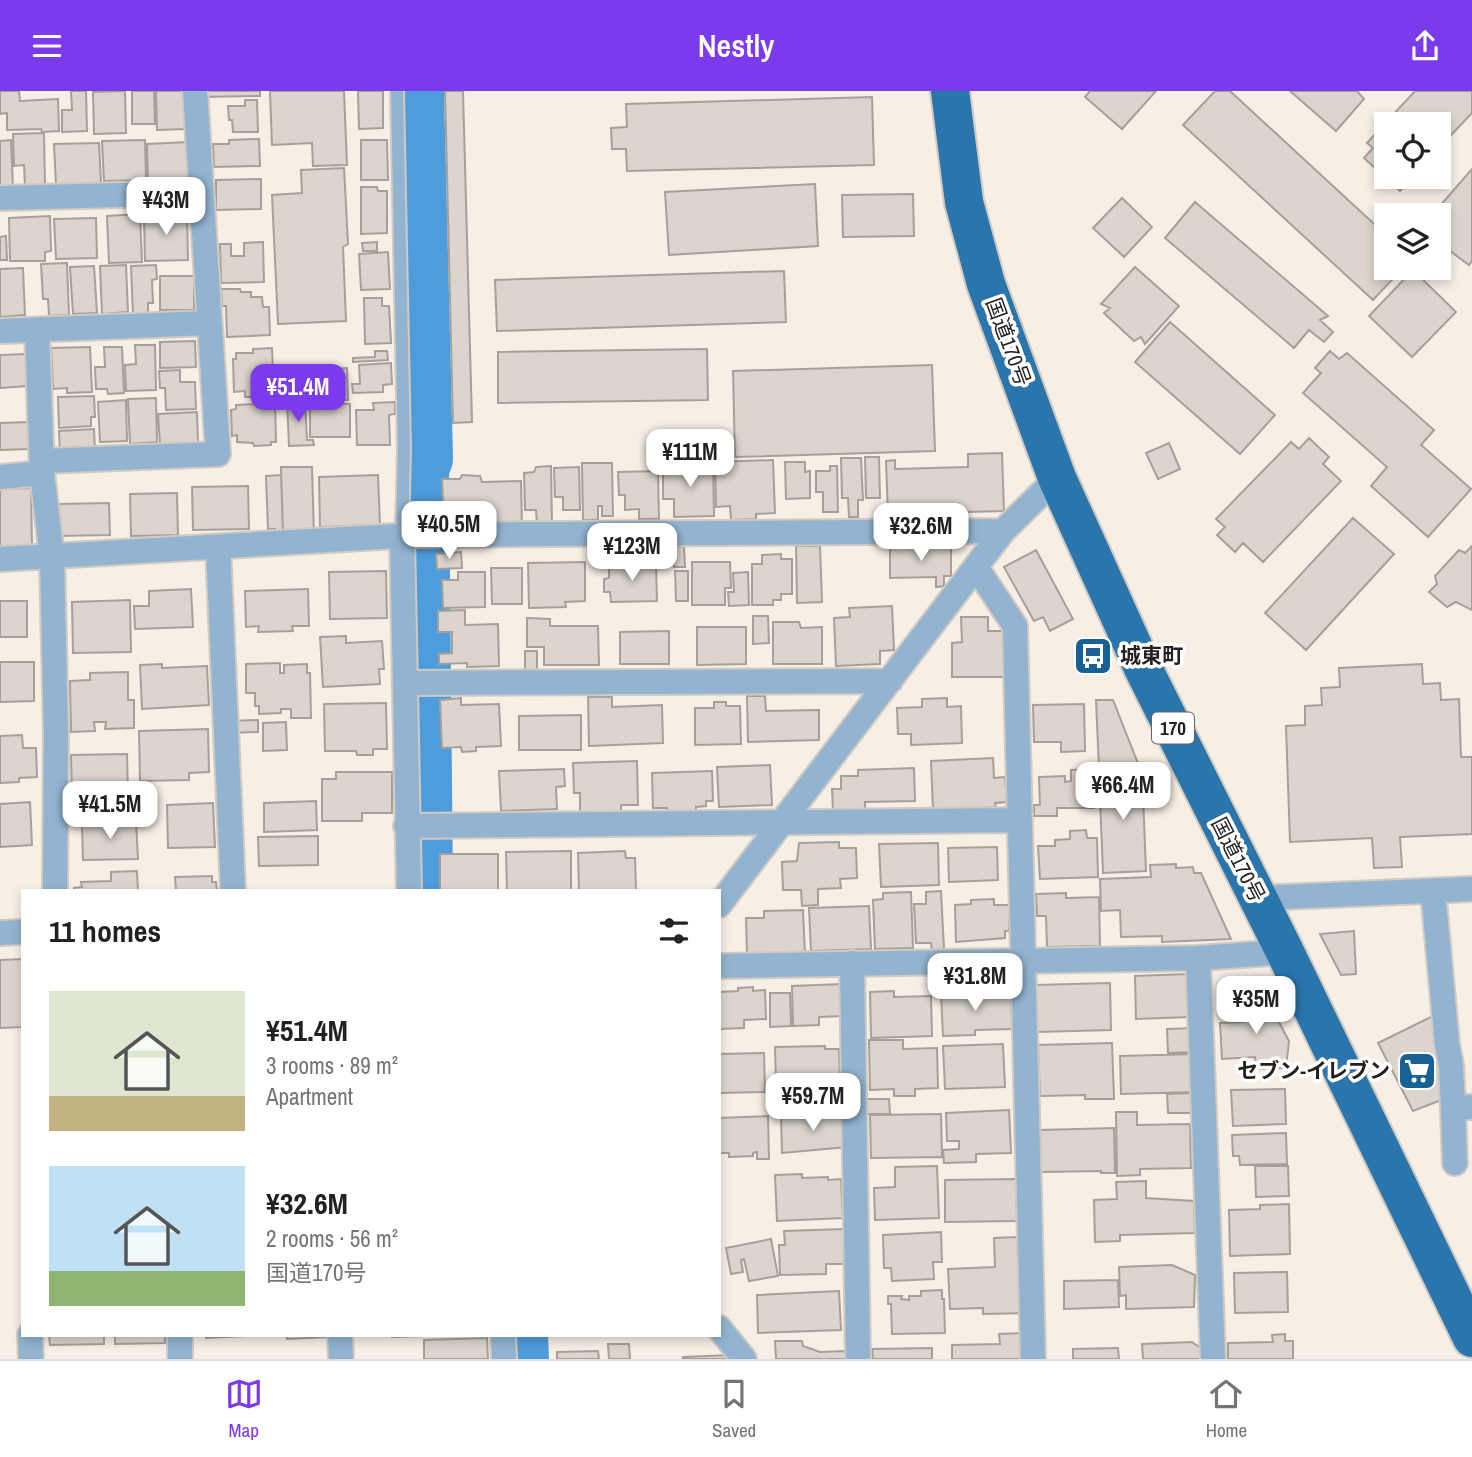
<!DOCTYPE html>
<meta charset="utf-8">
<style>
body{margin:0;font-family:"Archivo Narrow","Noto Sans JP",sans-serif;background:#f6f6f6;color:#202124;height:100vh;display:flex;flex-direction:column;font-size:26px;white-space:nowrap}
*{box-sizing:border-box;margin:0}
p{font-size:23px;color:#757577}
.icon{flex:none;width:38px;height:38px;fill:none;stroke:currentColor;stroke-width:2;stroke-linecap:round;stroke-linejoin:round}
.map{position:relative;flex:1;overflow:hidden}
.panel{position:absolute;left:21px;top:798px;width:700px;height:448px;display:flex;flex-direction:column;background:#fff;border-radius:0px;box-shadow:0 4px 10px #0003}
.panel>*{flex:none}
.buttons{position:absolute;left:1374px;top:21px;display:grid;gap:14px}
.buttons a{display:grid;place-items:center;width:77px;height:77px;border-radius:0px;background:#fff;box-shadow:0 4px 10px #0003;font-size:35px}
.price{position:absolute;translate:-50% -60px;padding:0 16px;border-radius:14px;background:#fff;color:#222;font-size:23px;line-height:46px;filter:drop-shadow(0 2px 4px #0008)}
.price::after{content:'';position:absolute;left:50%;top:42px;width:21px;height:16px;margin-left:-10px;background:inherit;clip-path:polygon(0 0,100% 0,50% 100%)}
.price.current{background:#7c3aed;color:#fff}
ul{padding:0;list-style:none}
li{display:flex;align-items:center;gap:21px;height:175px;padding:0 28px}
li span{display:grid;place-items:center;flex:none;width:196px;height:140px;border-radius:0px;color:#555}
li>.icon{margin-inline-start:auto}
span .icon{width:84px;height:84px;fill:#fffc;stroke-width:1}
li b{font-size:30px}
h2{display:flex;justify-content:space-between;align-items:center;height:84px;padding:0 28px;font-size:30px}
header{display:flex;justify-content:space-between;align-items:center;height:91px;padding:0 28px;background:#7c3aed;color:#fff;font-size:32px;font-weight:600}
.tab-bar{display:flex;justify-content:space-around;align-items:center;height:98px;border-top:2px solid #e0e0e0;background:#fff;font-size:19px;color:#757577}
.tab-bar a{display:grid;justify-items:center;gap:4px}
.tab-bar .current{color:#7c3aed}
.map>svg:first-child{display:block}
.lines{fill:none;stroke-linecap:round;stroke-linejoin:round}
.river{stroke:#4e9cdb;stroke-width:52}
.building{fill:#dbd5cd;stroke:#a6a098;stroke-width:2}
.service-casing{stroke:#d0cac2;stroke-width:16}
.minor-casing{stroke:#d0cac2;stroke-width:28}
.trunk-casing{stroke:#d0cac2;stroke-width:42}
.service{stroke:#93b4d0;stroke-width:12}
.minor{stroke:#93b4d0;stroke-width:24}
.trunk{stroke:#2975ac;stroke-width:38}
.labels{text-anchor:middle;stroke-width:7;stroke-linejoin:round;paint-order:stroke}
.shield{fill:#fff;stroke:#656361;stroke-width:2}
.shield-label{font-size:19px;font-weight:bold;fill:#23201d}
.street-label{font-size:21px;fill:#23201d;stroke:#fff}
.poi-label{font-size:21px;font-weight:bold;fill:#23201d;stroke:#fff;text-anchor:start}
</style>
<header><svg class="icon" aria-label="menu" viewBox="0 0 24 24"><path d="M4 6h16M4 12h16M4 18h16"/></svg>Nestly<svg class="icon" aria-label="share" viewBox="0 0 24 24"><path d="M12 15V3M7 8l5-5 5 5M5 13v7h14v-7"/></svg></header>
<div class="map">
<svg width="1472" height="1268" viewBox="0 0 1472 1268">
<rect width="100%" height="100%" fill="#f6efe6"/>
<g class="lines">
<path class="river" d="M418,0L427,368L423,378L427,800
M522,1244L523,1268"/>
</g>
<path class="building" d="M0,0H19L20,10L58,8L59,40L42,41L41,38L7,39V22L0,23Z
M71,0H86L87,40L62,41V19H72Z
M125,0L126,42L94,43L93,1Z
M132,0H154L155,33H132Z
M156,0H186L187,38L157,39Z
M200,0H260V5L200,6Z
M270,0H344L347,74L313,75L312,52L272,54Z
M358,0H383V37L359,38Z
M445,0H463L472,331L453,332Z
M1090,0H1156L1122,38L1085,6Z
M1215,0H1230L1386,144V177H1403L1373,209L1183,34Z
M1290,0H1357L1364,8L1336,40Z
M1415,0H1472V22L1438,58V33H1386V86H1413L1400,100L1364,67L1373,57L1367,52Z
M872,6L874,74L627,80L626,58H612L611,37L627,36L626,13Z
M245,9H257L258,41H233L232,29H229L228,15H245Z
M44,42L45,95L25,96L24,74L14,75L13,43Z
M259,48L260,75L214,76L213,53H229V49Z
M11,49L13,96L0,97V50Z
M145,49L146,89L104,90L102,50Z
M361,49H387L388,89H361Z
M188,51L189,92L148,93L147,53Z
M99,52L101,92L56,94L54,53Z
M344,77L348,153L343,156L346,230L278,233L272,104L302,102L301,79Z
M1472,78V170L1469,174L1438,151V124H1432Z
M261,88V118L216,119V89Z
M815,93L818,155L669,164L665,101Z
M361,96H377L378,100H387V142L361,143Z
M913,103L914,145L843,146L842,104Z
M1122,107L1152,136L1124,166L1093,137Z
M1195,111L1328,225L1320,229L1333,241L1324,251L1309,239L1294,257L1165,147Z
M187,121L188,169L145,170L144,122Z
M140,123L142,171L109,172L107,125Z
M50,125L51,160L45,161V170H10L9,127Z
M96,127L97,167L56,168L54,128Z
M6,145L7,169H0V146Z
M263,151L264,191L221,192L220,153H231V165H244V152Z
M377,151V160H363L362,152Z
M388,161L390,198L361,199L359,163Z
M67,172L69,224L49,225L48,208H43L41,173Z
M126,174L128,221L102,223L100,175Z
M156,174L157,188L152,189L153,212H148V223L133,224L131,175Z
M94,175L97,222L73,223L70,176Z
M1135,176L1179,215L1145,253L1141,246L1134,250L1104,222L1110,217L1101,213Z
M23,177L25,224L0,226V178Z
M1413,179L1456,221L1412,266L1369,225Z
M784,180L786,231L497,240L495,189Z
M160,185H194V219H160Z
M221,198H240L241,201H251V206H262L263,216H269L270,244L227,246L226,215H222Z
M364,207H382V215H389L391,252L365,253Z
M1170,231L1275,324L1240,363L1135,271Z
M195,250L196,276L160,277V251Z
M135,254H155L156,299L126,300L125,274L136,273Z
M90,256L92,301L67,302V297L53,298L51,257Z
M104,256H122L124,302L108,303L107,298H96L95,276H105Z
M272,257L274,306H245V300L234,301L233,268H236V262H253V258Z
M707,258L708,309L498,312V261Z
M375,260H387L388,269L353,271V267L375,266Z
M1330,260L1339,268L1347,262L1434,339L1421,354L1471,398L1428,446L1371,395L1387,376L1303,302L1321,282L1315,277Z
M26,263L27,295L0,297V264Z
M391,272L392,293L383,294V301L353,302L352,293H360L359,274Z
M932,274L935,360L735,366L733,280Z
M347,277L348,309H330V278Z
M180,279V291H195L196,318L166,319L165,297H160L159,280Z
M94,305L95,326H91V335L59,337L58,306Z
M156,307L157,351L130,353L128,308Z
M126,309L127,350L100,351L98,311Z
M305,309L307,349H313L314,354L289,355L287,310Z
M255,310H275L276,351H271V354L254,355L253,352L237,351V344L232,345L231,319L236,318V314L255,313Z
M395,311V323L389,324L390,354H357L356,319H374L373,312Z
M310,312L350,313V346H310Z
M197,321L198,352L160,353L158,323Z
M29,331L30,358L0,359V332Z
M94,338L95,360L60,362L59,340Z
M1309,347L1329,366L1323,373L1341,390L1263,471L1243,452L1235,461L1217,444L1225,436L1216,428L1291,351L1299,358Z
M1169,352L1180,378L1158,388L1146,362Z
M1002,362L1004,420L888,423L886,370L895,369V378L968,376V363Z
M865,366H879L880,407H866Z
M841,367H861L863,409H858V426H849L848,407H842Z
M773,369L775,422L756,423V428L731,429L730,415L716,416L715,371Z
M785,371H805V381L810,380V407L786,408Z
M582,372H612L613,425H602V415H598V429H583Z
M713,373L714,425L674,426V408H663V374Z
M551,375L552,433L537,434L536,419H525L524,382L534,381L536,376Z
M830,375H837L838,421H823V401H816V380H830Z
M281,376H312L314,444L283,445Z
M579,376L580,419H563V406H555L554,377Z
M658,380L659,428H639V418L625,419V404H619L618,381Z
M281,384L283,440L275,441V438H268L266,385Z
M378,384L380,434L320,436L319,386Z
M462,384L480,385L482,391L521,390L522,437L491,438V429L444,431L442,388H460Z
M248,395L249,438L193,439L192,396Z
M31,397L32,456L0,457V398Z
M177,402L178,444L131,445L130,403Z
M109,412L110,444L58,445V413Z
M1353,427L1394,463L1306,559L1265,522Z
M684,455L685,476H674L673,456Z
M796,455H820L822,511L797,512Z
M1472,455V519L1456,511L1447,516L1429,501L1437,493L1435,485L1459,459L1465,462Z
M951,456V485H944V495L936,496V486L890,487V457Z
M1036,459L1073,528L1050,540L1043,526L1034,530L1004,476Z
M461,461L462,477L437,478L436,463Z
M781,463V468H792V503H781V509H773V514H752V473H762V464Z
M585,471V510L565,511L566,516L529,517L528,472Z
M692,471H730L731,497H725V514H692Z
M656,473L657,510L611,511L610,501H604V488L609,487V474Z
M491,477H522V513H492Z
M386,480L387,527L330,528L329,481Z
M675,480H688V510H676Z
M458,481H485V516L443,517L442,489H458Z
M748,481L749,514L729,515L728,501H734L733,482Z
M191,498L193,536L135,538L134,515H149V500Z
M308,498L309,535H292L293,540L258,541L259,535L246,536L245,500Z
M130,509L131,561L73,562L72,511Z
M0,510H27V546H0Z
M892,515L894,559L880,560V573L836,575L834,527L850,526L849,517Z
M465,519V534L498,533L499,575L467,576V572L439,573V563L452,562V541H438V520Z
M753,525H768L769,552L753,553Z
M961,526H988V540H1003L1004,586H952V552L962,551Z
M527,527L550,528V535H598L599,574H544V556H527Z
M773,531H799L801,537L822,536V573H773Z
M697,536H746V573L697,574Z
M669,540V573H620V541Z
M346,545V552L382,550L384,578H379L380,593L323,596L320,546Z
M525,560H537V583H525Z
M0,571H34V610L0,611Z
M280,572V582H284V574L307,573V582H310L311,627H291V618H281V622L259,623V615H255V602H246V573Z
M162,573V577L207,575L209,614L142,618L140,574Z
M1422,573L1423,593L1440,592L1441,609L1459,608L1461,666H1472V743L1400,746L1402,776L1374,777L1372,747L1290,751L1286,635L1305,634V615L1322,614L1321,597L1340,596L1339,577Z
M128,581V609H134V637L105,638L106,631H94L95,640L71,641L70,590L90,589V582Z
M747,605H765L766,620L819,619V649L748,651Z
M588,606H612V616L662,614L663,652L589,655Z
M461,607V614L499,613L501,655L476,656V660L462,661L461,656L442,657L440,609Z
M947,607V616L961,615L962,652L911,654V643H898L897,617L922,616V608Z
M1096,609H1113L1139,675L1099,677Z
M714,611H726V615H740L741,653L695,654V617H714Z
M386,612L387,658H373V664H357L356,660H325L324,613Z
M1084,613L1085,660L1061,661V651H1034L1033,614Z
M581,624V659H519V625Z
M258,629V641L229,642L228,630Z
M286,631L287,659L263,660V632Z
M208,638L209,681L189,682V689L140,690L139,640Z
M22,644L23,657H36L37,686L19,687V691L0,692V645Z
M127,663L128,701L72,703L71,664Z
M993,667L994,687L1005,686L1007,711L995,712L996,716L933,719L931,670Z
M637,670L638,714H621V721L580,722V702H574L573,672Z
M770,674L772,714L719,716L717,676Z
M914,677L915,710L865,711V719L833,720L832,698H841V685H858V679Z
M564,678L565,695L556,696L557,718L501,720L499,680Z
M1093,678L1094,717H1057V725H1034V714H1040L1039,686L1065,685V691L1071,690V679Z
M712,680L713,710H706V715L696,716V721L667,722V717H653L652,682Z
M1142,680L1146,780L1103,782L1099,682Z
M336,681H392V722H362V730H322V688H336Z
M316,710L317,739L264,741V712Z
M30,711L32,754L0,756V713Z
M213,712L215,756L168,757L167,714Z
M136,730L138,768L83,769L82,732Z
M1086,739L1087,747H1097L1098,786L1040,788L1038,755H1055V749L1070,748V740Z
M318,745V774L259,775L258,746Z
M839,751V757H856L857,787L840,788L841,797L818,798V814L802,815L801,799H783L782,771L797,770L799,752Z
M938,752L939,794L881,796L879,753Z
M997,756L998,789L949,791L948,757Z
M571,760V800H507L506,761Z
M625,760L626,767H635L636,800H579L578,762Z
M440,763H498V800H440Z
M1176,773V777L1193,776L1194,782H1201L1231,848L1162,851V845L1121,846L1120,819L1101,820L1100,788L1151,786L1150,774Z
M137,780L138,800H74V797L82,796L81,791L111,790V781Z
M212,785V791H216L217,800H176L175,786Z
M941,800L944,858L932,859L931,852H916L914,813H926V801Z
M911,801L913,857L875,858L873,809L883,808V802Z
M1066,802V807L1099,806L1100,855L1047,856L1046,825H1037L1036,803Z
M994,808V814H1009V840H1005V847L956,851L955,814L971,813V809Z
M869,815L871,858L811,860L809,817Z
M803,819L805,863L747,864L746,827H764V820Z
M1354,840L1356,883L1341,884L1320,843Z
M23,868V936L0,937V869Z
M1188,883L1190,926L1136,928L1135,885Z
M1110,892L1111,939L1037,941L1036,894Z
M843,893V925L819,926V934L793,935L792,895Z
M753,896V900L765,899L766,928L744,929V937L720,938L719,901L738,900V897Z
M894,900V906L931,905L932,945L871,947L870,901Z
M1001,901L1011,905L1012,938L975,939V944L943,945L941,903Z
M770,902H790L791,935L770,936Z
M1266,907L1289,950L1286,977L1256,978L1255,966L1222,968L1220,932L1243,931L1241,908Z
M1439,922L1444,1008L1413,1020L1378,952Z
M1196,937L1197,961L1168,962L1167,938Z
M869,949H903V958L937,957L938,997L915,998V1005H894V998L870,999Z
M1112,952L1114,1008H1085V1004L1040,1005L1038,954Z
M1003,953L1005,996L945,998L943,955Z
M825,955V958H839L840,995H823V992L776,993L775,956Z
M764,962L765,1001L719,1002V963Z
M1196,963L1197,1001L1121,1003L1120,965Z
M1285,998L1286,1033L1233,1035L1231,999Z
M1195,1002L1196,1022H1168L1167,1003Z
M865,1008H889L890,1023H866Z
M1009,1019L1011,1062L976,1063V1071L944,1072L943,1059L959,1058V1050H947L946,1022Z
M1116,1021H1137V1034L1190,1033L1191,1077L1140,1078V1084L1117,1085Z
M941,1023L942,1066L871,1067L870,1024Z
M768,1025L769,1068H757V1061L753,1062V1065L729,1066V1062H719V1027Z
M847,1025V1056L782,1062L781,1026Z
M1114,1037L1115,1082H1101V1080L1041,1081L1040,1039Z
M1286,1042L1287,1073L1240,1074L1239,1065H1233L1232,1044Z
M937,1075L939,1127L875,1129L874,1097L895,1096V1076Z
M1255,1075H1288L1289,1105L1256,1106Z
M802,1083V1087L828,1086V1089L841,1088L843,1127L777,1130L775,1084Z
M1016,1088L1017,1130L945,1131V1089Z
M1146,1090V1107L1194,1110L1195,1142L1120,1144V1150L1095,1151L1094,1109L1117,1108L1116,1091Z
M1289,1113L1290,1163L1230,1165L1229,1119L1260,1118V1114Z
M844,1138L845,1173H826V1183L780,1184L779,1154H785L784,1140Z
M941,1141L942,1171H933L934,1188L892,1190L891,1177H884L883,1144Z
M1017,1146L1018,1167H1022L1024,1222L983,1223V1217L950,1218L948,1178L995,1176L994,1147Z
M771,1148L778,1185L749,1190L744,1168L741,1169L743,1181L731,1183L726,1157Z
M1172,1174L1195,1184L1194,1216L1126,1218V1204L1120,1205L1119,1176Z
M1287,1181L1288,1221L1235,1222L1234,1182Z
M1118,1189L1119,1216L1064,1218V1190Z
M942,1199V1208H944L945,1242L892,1243L891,1213H888V1205H902L901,1208L909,1209V1205H921V1200Z
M839,1200L841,1239L758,1242L757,1204Z
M1025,1242V1268H952V1254L1000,1253L999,1243Z
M1285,1243V1250H1293V1268H1228V1252L1273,1251L1272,1244Z
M49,1244H104V1253L50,1254Z
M115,1244H165V1252L115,1253Z
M206,1244H264L206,1247Z
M287,1244H329V1246L287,1248Z
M392,1244H425V1245L392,1246Z
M487,1247L488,1268H424V1249Z
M775,1250H802L803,1255L820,1261L845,1260L846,1268H776Z
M1192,1251L1202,1258V1268H1143L1142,1253Z
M608,1253H629L630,1268H609Z
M932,1257V1268H873L872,1258Z
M1118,1257L1119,1268H1073V1258Z
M598,1260L599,1268H557V1261Z
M732,1264V1268H683V1266Z"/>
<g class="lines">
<defs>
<path id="service" d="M397,0L404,358L402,445"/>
<path id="minor" d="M0,107L201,102
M37,239L42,382L52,466L56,643L55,800
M0,240L209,232
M42,370L218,363L195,0
M0,386L42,382
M402,445L409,800
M218,456L233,800
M0,468L415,444L1003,440
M976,476L1015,535L1033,1268
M406,592L890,590
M406,735L1020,729
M1433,800L1447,953L1451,974L1453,1017L1472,1016
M1257,807L1472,798
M719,814L1003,440L1057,387
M0,842L23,841
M1198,867L1213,1268
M852,872L858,1268
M719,875L1198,867L1285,861
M1453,1017L1455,1072
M719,1237L744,1268
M30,1244L31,1268
M180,1244V1268
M340,1244L341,1268
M503,1244L504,1268"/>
<path id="trunk" d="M950,0L964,111L986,193L1057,387L1143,577L1285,861L1472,1247"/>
</defs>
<use href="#service" class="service-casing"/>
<use href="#minor" class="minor-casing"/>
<use href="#trunk" class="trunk-casing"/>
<use href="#service" class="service"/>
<use href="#minor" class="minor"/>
<use href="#trunk" class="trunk"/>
</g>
<defs>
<symbol id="bus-square" viewBox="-11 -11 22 22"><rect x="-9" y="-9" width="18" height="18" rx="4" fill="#186194" stroke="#fff"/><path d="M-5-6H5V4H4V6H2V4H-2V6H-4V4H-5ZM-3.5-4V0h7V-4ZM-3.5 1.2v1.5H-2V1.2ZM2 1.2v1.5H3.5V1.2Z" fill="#fff"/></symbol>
<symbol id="supermarket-square" viewBox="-11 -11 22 22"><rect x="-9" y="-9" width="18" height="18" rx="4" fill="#186194" stroke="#fff"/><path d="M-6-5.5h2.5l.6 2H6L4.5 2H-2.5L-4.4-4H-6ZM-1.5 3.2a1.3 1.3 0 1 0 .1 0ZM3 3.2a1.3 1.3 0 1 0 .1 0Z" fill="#fff"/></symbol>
</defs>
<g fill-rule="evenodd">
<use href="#bus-square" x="1071" y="543" width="44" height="44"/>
<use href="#supermarket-square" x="1395" y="958" width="44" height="44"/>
</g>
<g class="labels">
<rect class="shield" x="1152" y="621.5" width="42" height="31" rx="5"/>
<g class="shield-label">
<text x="1173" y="644">170</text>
</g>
<g class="street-label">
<text transform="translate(1008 251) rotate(70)" y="7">国道170号</text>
<text transform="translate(1238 769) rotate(63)" y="7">国道170号</text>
</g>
<g class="poi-label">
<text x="1120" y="572">城東町</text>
<text x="1390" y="987" text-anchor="end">セブン-イレブン</text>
</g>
</g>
</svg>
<div class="buttons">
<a><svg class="icon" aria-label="locate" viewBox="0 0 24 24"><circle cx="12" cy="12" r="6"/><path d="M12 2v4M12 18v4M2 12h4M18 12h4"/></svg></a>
<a><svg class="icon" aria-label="layers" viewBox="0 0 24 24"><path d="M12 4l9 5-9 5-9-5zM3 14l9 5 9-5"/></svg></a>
</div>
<b class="price" style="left:166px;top:146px">¥43M</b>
<b class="price current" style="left:298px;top:333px">¥51.4M</b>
<b class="price" style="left:690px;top:398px">¥111M</b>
<b class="price" style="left:449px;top:470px">¥40.5M</b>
<b class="price" style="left:921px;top:472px">¥32.6M</b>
<b class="price" style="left:632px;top:492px">¥123M</b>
<b class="price" style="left:1123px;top:731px">¥66.4M</b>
<b class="price" style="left:110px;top:750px">¥41.5M</b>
<b class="price" style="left:975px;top:922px">¥31.8M</b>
<b class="price" style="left:1256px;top:945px">¥35M</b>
<b class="price" style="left:813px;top:1042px">¥59.7M</b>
<section class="panel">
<h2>11 homes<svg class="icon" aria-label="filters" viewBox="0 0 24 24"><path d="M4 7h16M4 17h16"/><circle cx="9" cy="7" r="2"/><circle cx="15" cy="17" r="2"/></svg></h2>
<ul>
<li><span style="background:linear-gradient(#dfe7d0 75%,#c2b280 0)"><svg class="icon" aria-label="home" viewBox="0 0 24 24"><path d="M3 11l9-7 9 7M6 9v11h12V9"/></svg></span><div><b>¥51.4M</b><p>3 rooms · 89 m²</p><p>Apartment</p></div></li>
<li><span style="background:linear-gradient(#bfe0f5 75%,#8fb573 0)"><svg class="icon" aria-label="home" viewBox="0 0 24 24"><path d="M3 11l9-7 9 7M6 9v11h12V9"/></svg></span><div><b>¥32.6M</b><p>2 rooms · 56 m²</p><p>国道170号</p></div></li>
</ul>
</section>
</div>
<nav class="tab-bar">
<a class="current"><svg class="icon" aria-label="map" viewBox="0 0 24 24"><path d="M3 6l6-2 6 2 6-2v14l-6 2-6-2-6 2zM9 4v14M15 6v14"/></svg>Map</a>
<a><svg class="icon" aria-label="saved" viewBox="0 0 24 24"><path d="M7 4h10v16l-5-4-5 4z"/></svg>Saved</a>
<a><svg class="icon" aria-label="home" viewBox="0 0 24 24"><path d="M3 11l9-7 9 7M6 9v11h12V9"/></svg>Home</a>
</nav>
